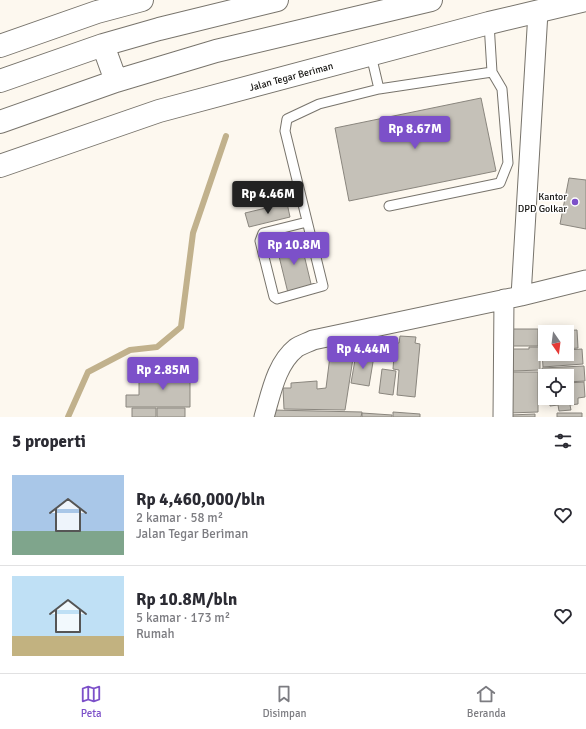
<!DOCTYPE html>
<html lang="id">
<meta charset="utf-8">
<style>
body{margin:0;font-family:Signika,sans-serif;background:#f7f7f7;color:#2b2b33;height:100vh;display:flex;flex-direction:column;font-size:15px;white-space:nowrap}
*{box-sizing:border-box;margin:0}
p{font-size:13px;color:#7c7c81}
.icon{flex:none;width:22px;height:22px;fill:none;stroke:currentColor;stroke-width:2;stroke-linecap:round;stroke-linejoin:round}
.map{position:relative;height:417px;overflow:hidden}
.panel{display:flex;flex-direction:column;background:#fff;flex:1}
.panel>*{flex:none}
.needle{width:26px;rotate:166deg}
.tools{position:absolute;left:538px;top:325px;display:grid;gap:8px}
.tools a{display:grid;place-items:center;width:36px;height:36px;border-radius:0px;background:#fff;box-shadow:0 2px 10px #0003;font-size:20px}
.price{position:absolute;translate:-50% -34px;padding:0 9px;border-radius:4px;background:#7c50c9;color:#fff;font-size:13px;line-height:26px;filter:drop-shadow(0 1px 2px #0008)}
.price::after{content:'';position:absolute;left:50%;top:24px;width:12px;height:9px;margin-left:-6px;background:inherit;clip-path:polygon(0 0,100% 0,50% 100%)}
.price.active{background:#222;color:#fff}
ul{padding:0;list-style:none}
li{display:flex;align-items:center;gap:12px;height:100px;padding:0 12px}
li+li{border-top:1px solid #e1e1e2}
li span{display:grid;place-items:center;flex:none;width:112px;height:80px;border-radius:0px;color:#555}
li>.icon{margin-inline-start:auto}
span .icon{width:48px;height:48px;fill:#fffc;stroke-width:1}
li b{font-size:17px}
h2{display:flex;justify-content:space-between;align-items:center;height:48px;padding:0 12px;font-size:17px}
.tabs{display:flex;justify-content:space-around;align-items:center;height:56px;border-top:1px solid #e1e1e2;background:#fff;font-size:11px;color:#7c7c81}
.tabs a{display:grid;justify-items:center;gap:2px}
.tabs .active{color:#7c50c9}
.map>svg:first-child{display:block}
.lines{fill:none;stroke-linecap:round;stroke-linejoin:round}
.stream{stroke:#c1b18c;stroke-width:6}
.building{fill:#c5c1b8;stroke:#8a867e}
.service-casing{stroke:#78746c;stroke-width:11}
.minor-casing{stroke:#78746c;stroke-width:21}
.primary-casing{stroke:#78746c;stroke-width:24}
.service{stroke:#fff;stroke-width:9}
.minor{stroke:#fff;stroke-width:19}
.primary{stroke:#fff;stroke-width:22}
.poi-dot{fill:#7c50c9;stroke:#fff;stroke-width:1.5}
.labels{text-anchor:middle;stroke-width:3;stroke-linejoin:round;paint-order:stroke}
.street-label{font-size:10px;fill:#13120f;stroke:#fff}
.poi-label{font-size:10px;fill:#13120f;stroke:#fff;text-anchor:end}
</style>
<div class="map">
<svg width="586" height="417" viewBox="0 0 586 417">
<rect width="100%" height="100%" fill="#fdf8ef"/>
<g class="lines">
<path class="stream" d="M68,417L88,372L130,350L157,347L181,327L193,233L226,136"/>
</g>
<path class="building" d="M481,98L496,171L349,201L335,128Z
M569,178L586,180V229L560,224Z
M287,203L290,217L249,227L245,213Z
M300,238L312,288L288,293L276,244Z
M511,329H538V346H511Z
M577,330L578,348L567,349V332H545V350H540L539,332Z
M400,336L416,337L415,343L420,344L415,397L397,395L399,370L393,369L395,343H399Z
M356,339L345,410L284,409L283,388H291V383L317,381V389L326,388L331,348Z
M529,347H540V370L513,371L512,349H529Z
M582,349L583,364L543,367L542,351H545V354H567V350Z
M356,354L374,356L369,386L351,383Z
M584,366L585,381L567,382V376H545V383H543L542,368Z
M382,369L396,371L393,395L379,393Z
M169,370H190V407H126V395H139V380H154V375H169Z
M508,372H538V412L509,413Z
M584,382L585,397L578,398V404L570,405L571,410L559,411L558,405L550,406L549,398H567V383Z
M542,385H545V395H543Z
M132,408H156V417H132Z
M157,408H185V417H157Z
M272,410L362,412L361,417H271Z
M393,412L420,414V417H393Z
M362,413L392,415V417H362Z
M557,413H582V417H557Z
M535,414V417H510V415Z"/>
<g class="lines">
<defs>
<path id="service" d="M379,89L492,72
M389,206L500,183L508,163L502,89L492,72L489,23
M307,222L263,233L260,241L274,297L277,299L323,286L285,131L287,119L319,104L379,89L371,55"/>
<path id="minor" d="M521,296L538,12
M264,417C271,394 276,364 296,348C300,345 307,343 313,340L521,296L586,280
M503,417L504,299"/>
<path id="primary" d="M103,45L116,81
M0,46L97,12L142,0
M0,81L103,45L159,29L277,0
M0,122L116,81L216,51L431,0
M0,166L159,111L489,23L586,0"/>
</defs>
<use href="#service" class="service-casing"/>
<use href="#minor" class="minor-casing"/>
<use href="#primary" class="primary-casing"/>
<use href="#service" class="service"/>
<use href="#minor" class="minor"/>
<use href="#primary" class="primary"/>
</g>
<circle class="poi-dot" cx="575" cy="202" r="4"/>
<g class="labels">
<g class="street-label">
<text transform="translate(291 76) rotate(-15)" y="4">Jalan Tegar Beriman</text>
</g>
<g class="poi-label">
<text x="567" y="200">Kantor<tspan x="567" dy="12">DPD Golkar</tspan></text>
</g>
</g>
</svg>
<div class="tools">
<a><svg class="needle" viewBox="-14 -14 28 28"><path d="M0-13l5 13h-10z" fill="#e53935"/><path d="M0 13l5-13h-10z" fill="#7c7c81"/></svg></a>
<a><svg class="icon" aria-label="locate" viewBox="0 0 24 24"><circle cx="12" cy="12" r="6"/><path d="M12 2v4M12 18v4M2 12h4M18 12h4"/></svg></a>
</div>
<b class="price" style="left:415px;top:150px">Rp 8.67M</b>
<b class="price active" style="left:268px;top:215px">Rp 4.46M</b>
<b class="price" style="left:294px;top:266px">Rp 10.8M</b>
<b class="price" style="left:363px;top:370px">Rp 4.44M</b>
<b class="price" style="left:163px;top:391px">Rp 2.85M</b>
</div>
<section class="panel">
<h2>5 properti<svg class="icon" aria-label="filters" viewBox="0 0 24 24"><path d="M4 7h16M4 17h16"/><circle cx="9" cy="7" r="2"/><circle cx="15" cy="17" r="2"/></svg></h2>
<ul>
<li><span style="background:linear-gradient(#a9c7e8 70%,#7fa58c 0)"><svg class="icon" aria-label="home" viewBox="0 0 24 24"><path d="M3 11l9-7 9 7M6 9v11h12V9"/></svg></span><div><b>Rp 4,460,000/bln</b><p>2 kamar · 58 m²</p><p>Jalan Tegar Beriman</p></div><svg class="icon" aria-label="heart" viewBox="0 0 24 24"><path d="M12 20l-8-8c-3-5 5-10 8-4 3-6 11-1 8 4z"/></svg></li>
<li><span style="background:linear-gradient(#bfe0f5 75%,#c2b280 0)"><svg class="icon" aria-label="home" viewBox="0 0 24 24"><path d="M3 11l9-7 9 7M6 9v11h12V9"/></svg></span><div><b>Rp 10.8M/bln</b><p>5 kamar · 173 m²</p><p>Rumah</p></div><svg class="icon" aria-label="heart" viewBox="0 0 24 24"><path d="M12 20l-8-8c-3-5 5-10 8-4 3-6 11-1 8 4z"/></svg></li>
</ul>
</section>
<nav class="tabs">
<a class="active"><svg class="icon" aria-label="map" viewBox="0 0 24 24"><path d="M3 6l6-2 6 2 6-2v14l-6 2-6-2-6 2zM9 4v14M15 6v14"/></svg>Peta</a>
<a><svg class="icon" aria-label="saved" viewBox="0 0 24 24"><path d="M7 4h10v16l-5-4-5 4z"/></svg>Disimpan</a>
<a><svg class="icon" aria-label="home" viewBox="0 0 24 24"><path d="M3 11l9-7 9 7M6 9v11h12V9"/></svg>Beranda</a>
</nav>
